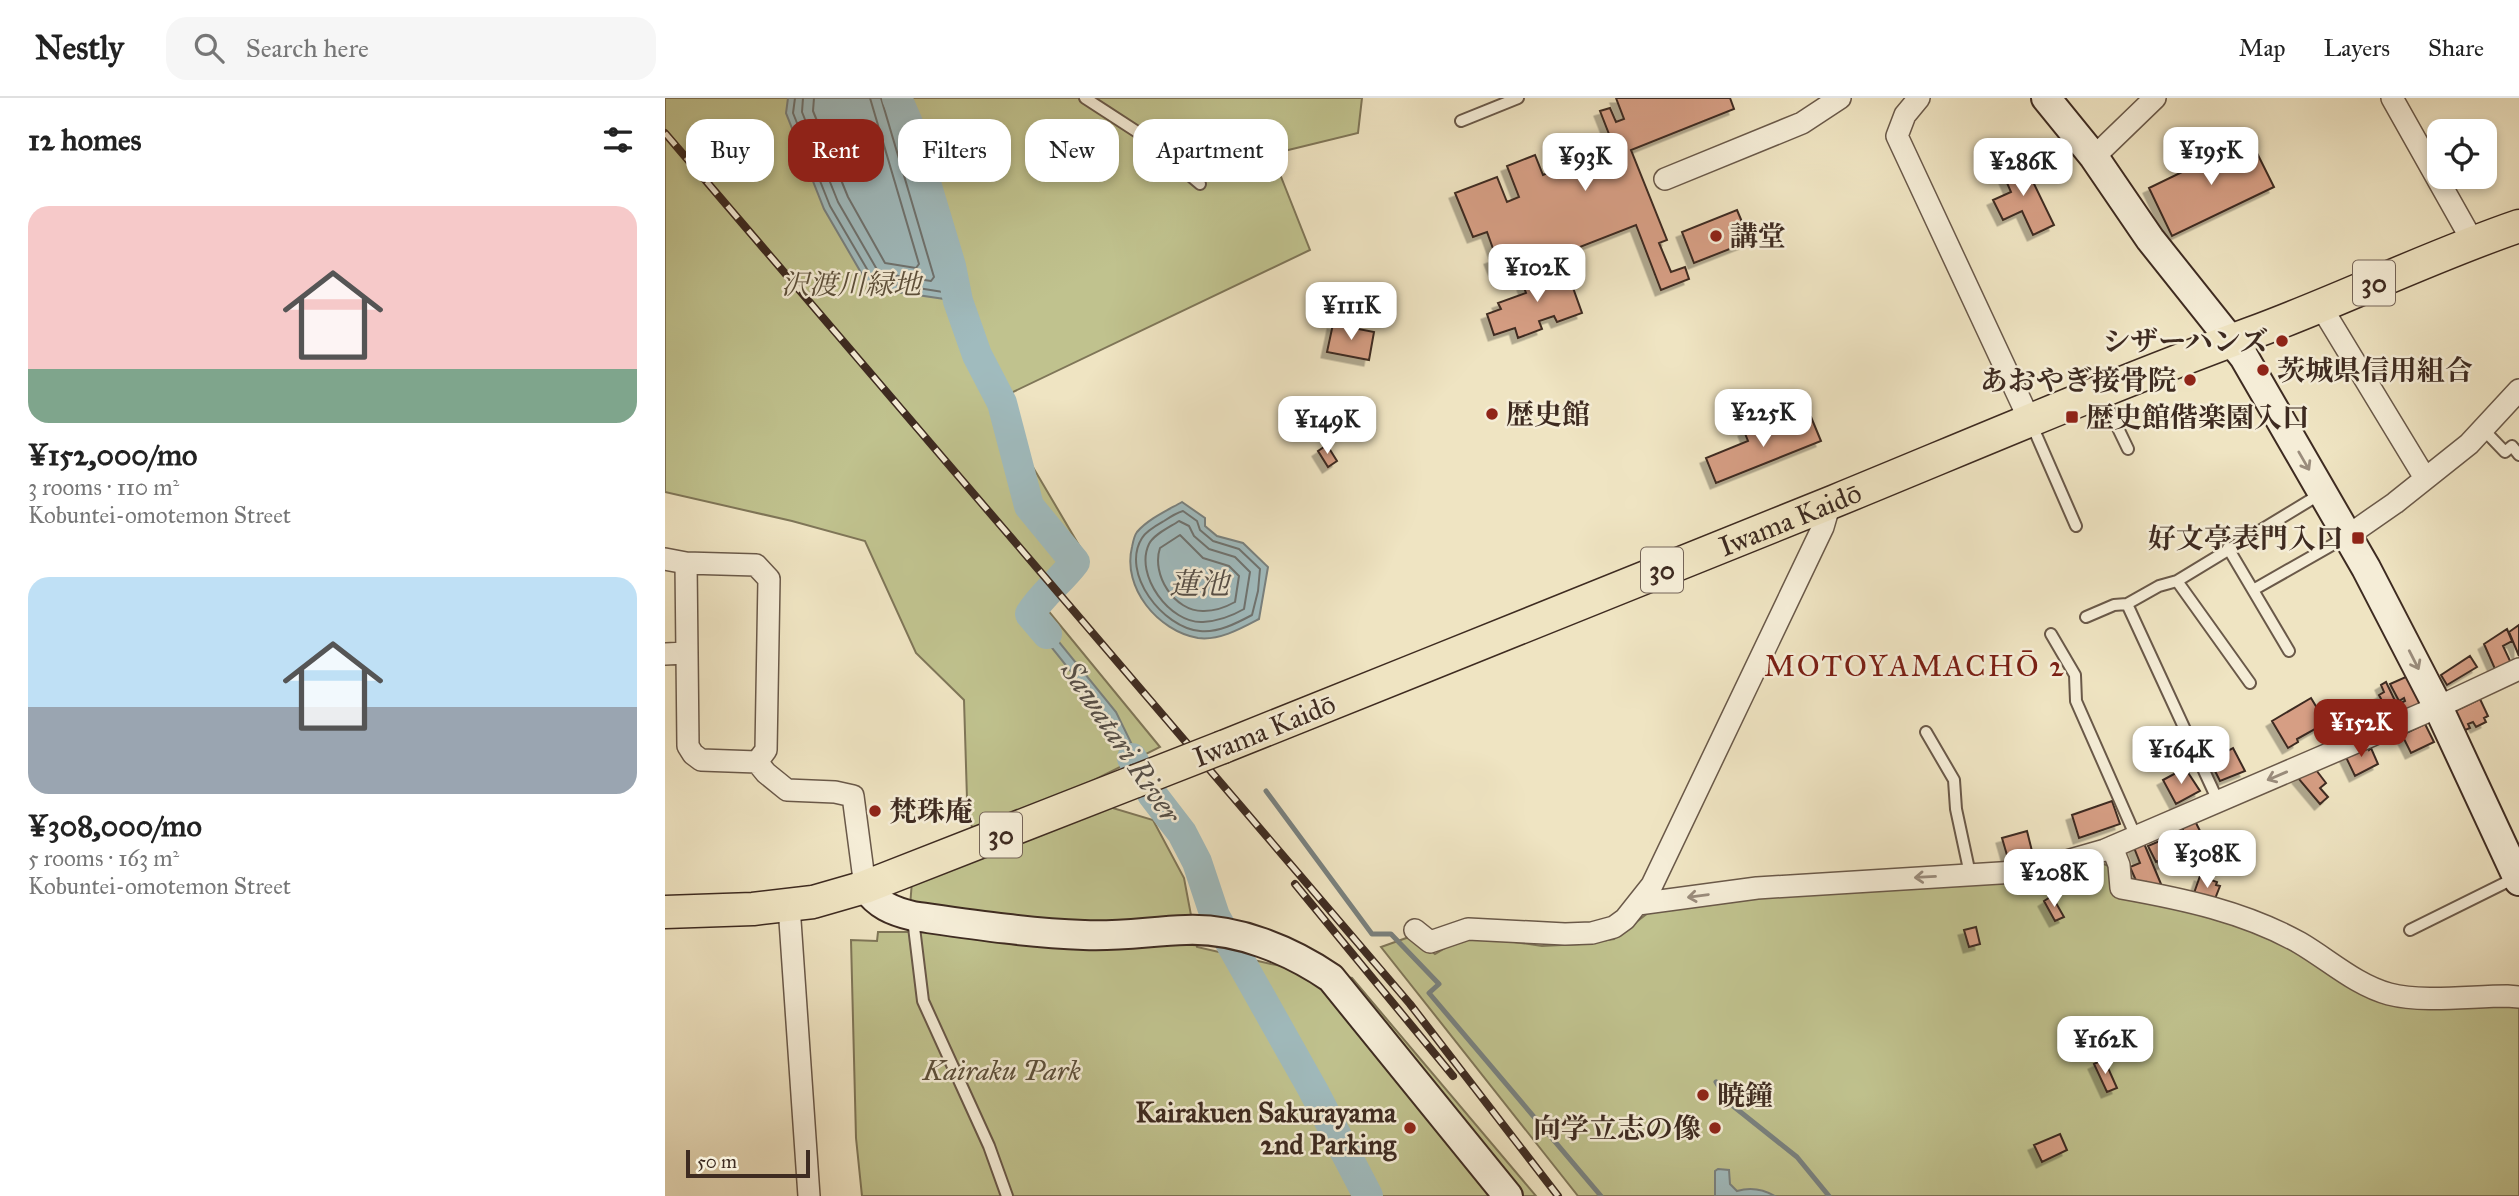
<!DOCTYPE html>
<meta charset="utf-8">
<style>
body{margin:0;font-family:"IM FELL Great Primer","Noto Serif JP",serif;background:#f6f6f6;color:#222;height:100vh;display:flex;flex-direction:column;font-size:26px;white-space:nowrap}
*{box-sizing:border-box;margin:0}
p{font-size:23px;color:#767676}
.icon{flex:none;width:38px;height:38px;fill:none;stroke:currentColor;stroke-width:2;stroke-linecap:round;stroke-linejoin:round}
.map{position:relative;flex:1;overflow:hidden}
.details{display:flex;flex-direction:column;background:#fff;width:665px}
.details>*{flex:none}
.banner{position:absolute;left:21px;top:21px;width:665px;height:63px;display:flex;gap:14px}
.buttons{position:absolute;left:1762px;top:21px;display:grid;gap:14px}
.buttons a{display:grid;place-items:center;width:70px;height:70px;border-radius:14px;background:#fff;box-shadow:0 4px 10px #0003;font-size:35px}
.scale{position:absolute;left:21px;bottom:18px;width:124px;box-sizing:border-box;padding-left:7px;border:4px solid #3e2b21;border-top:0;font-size:19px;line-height:24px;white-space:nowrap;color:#3e2b21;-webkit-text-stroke:5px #f5edd7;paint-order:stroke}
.price{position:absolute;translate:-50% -60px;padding:0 16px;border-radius:14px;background:#fff;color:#222;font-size:23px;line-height:46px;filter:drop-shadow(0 2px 4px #0008)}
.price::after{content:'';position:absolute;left:50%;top:42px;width:21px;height:16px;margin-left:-10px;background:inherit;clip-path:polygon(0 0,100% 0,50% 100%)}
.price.current{background:#8f2418;color:#fff}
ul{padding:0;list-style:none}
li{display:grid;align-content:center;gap:14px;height:371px;padding:0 28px}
li span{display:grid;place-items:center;height:217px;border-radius:21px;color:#555}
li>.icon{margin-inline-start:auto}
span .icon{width:126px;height:126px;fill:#fffc;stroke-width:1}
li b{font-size:30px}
h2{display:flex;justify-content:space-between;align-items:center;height:84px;padding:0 28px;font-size:30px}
.chip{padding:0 24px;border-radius:21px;background:#fff;box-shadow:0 4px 10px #0003;font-size:24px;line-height:63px}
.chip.current{background:#8f2418;color:#fff}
header{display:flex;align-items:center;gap:42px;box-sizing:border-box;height:98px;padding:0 35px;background:#fff;border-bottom:2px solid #e0e0e0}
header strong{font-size:33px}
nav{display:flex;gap:38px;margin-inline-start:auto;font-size:24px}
.search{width:490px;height:63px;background:#f6f6f6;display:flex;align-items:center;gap:18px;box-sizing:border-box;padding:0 24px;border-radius:21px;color:#767676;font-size:26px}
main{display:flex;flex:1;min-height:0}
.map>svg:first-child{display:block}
.green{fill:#c0c28e;stroke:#7f7658;stroke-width:2}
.water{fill:#a0bbbe;stroke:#79817f;stroke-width:2}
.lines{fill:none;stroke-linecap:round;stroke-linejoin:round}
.shore{stroke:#6f7370;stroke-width:2}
.stream{stroke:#79817f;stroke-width:5}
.river{stroke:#a0bbbe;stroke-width:30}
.building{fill:#d69e84;stroke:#3e2b21;stroke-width:2;filter:url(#shadow)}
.lane-casing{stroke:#6a5949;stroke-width:14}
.street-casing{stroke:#6a5949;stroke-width:24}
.secondary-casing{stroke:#3e2b21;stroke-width:32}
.primary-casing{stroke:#3e2b21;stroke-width:35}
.lane{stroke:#f5edd7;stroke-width:10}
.street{stroke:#f5edd7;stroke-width:21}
.secondary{stroke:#f5edd7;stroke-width:28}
.primary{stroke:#efe4c2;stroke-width:32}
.rail-casing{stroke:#3e2b21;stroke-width:8}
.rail{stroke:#f5edd7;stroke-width:5;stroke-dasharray:16;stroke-linecap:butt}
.primary-bridge-casing{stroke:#3e2b21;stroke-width:35;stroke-linecap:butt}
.primary-bridge{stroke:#efe4c2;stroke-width:32}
.oneway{stroke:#9a8c7c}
.poi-dot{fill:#8f2418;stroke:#f5edd7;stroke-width:2.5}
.labels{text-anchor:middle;stroke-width:5;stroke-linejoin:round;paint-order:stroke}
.shield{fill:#f5edd7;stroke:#756558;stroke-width:2}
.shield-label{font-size:26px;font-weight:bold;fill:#3e2b21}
.poi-label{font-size:28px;font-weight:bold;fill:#3e2b21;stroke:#f5edd7;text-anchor:start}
.park-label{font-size:28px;font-style:italic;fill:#5e513c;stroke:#f5edd7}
.street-label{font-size:28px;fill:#3e2b21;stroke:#f5edd7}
.water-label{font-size:30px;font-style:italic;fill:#564f48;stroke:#f5edd7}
.neighbourhood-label{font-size:30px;letter-spacing:2px;fill:#7a1f14;stroke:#f5edd7}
</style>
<header>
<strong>Nestly</strong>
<div class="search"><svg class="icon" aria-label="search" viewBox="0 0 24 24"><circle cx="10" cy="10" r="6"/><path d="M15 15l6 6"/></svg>Search here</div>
<nav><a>Map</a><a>Layers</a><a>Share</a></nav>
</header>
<main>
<section class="details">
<h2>12 homes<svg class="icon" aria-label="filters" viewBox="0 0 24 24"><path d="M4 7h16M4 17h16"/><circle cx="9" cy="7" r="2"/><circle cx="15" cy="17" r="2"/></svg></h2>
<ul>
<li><span style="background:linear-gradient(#f6c9c9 75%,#7fa58c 0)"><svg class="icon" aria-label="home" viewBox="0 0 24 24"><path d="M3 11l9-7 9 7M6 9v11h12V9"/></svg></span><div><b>¥152,000/mo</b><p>3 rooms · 110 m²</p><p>Kobuntei-omotemon Street</p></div></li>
<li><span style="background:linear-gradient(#bfe0f5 60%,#9aa5b1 0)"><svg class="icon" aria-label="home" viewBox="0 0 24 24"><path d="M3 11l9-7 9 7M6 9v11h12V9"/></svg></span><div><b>¥308,000/mo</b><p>5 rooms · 163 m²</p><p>Kobuntei-omotemon Street</p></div></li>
</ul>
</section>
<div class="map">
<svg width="1854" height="1098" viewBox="0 0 1854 1098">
<defs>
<filter id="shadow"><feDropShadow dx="-5.5" dy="5.5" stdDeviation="0" flood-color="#0004"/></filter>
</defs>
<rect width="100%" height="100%" fill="#efe4c2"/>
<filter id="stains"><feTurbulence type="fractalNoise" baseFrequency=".00286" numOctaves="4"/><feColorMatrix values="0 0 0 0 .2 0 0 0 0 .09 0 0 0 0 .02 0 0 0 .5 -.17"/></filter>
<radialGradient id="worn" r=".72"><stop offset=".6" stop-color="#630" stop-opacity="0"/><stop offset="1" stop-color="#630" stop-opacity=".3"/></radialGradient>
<path class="green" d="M0,0H697L693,35L607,56L645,152L329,303L415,449L376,504L495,649L401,696L488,722L519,780L532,849L606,866L687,880L871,1098H197L191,1040L186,842L212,843L213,834H243L247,783L311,753L302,701L299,602L251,555L200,443L127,423L0,394Z
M1428,762L1452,771V796L1494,802L1611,841L1685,888L1854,907V1098H913L716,849L747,838L770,856L802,837L877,848L916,846L949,841L983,815L1017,806Z"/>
<path class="water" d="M123,0H231L293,203L205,190L159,111L121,15Z
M343,303L370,406L378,421L416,466L384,443L358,410Z
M517,404L540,420V428L552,438L578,445L603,469L594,521C577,530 554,543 533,540C493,533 457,490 467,449C468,444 469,438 472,434C483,421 503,412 517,404Z
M370,497L373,509L372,517L451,614L479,671L469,676L428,601L359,515Z
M1053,1071L1064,1072L1065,1086L1072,1093C1085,1089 1098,1091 1110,1098H1050V1073Z"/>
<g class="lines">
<path class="shore" d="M130,0L128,15L165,108L209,183L278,194L281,190L224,0
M138,0L137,14L173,104L214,175L266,183L269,179L216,0
M149,0L148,13L183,99L220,165L251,170L254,166L205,0
M518,413L532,423L535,432L548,443L574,451L595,471L593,493L587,517C572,525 553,535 535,533C498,530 455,475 477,440C481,433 492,427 499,423C505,419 511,415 518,413Z
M514,423L524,428L529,438L544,451L570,459L585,474L579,511C567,518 553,523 538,524C505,526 469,477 484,446C489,436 505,429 514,423Z
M515,437L538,460L564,468L574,478L570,504C561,509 550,513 539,513C509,514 486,476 495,450Z"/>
<path class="stream" d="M601,693L707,836H726L774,886L764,895L936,1098
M1051,984L1063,1004L1132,1059L1164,1098"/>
<path class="river" d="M232,0L243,25L286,168L293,203L312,257L337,305L364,408L410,464C396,483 377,496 365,516L382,536
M467,660L487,696L517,735L532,764L550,818L648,992L703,1098"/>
</g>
<path class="building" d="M951,0H1065L1069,11L966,52L1002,142L994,145L1006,174L1020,169L1024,181L996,192L971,127L833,181L825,161L831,159L822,134L808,139L790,95L832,79L842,104L854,99L842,68L870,57L878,77L949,49L935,13L945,10L951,24L959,21Z
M1585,41L1609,89L1507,138L1484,90Z
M1356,59L1389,127L1368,137L1357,113L1338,122L1328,102L1346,94L1335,69Z
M1072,112L1085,143L1029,165L1017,134Z
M892,164L897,179L903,176L917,215L892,224L889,218L874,223L877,231L853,240L850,230L829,237L822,216L836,211L833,205L861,195L858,187L878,180L875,170Z
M668,226L709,234L704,262L662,254Z
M1146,319L1156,343L1051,385L1041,360L1083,343L1079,333L1098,325L1103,336Z
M662,347L672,363L663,369L653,353Z
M1854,527V558L1844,534Z
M1842,531L1847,543L1838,548L1846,565L1830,571L1819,546Z
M1805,558L1812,569L1782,587L1776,577Z
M1743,578L1756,606L1728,620L1727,617L1725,618L1714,597L1719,594L1716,587L1721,584L1732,607L1740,603L1739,600L1734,603L1725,586Z
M1646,600L1661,625L1632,641L1633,644L1623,650L1607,623Z
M1815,601L1823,618L1819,620L1821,624L1811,629L1808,624L1803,626L1805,630L1793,635L1784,616Z
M1760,626L1769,644L1746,655L1737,637Z
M1701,645L1704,652L1706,650L1713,666L1690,678L1679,655Z
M1568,650L1580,673L1555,683L1546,665L1554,661L1553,658Z
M1648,668L1661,685L1655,690L1663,699L1655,706L1633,680Z
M1520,670L1535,693L1511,706L1498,682Z
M1447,703L1455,726L1414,740L1407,717Z
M1529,721L1537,737L1534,738L1537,744L1527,750L1516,728Z
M1362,733L1367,753L1352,758L1353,762L1344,764L1337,740Z
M1513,735L1518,748L1521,746L1527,758L1519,762L1517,757L1494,767L1493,763L1491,764L1483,748Z
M1478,743L1496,786L1483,791L1481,784L1473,787L1465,769L1475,765L1468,747Z
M1535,778L1552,784L1551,787L1555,788L1548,806L1528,798Z
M1387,798L1399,819L1390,823L1379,803Z
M1311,829L1315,846L1304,849L1299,832Z
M1439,961L1452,990L1442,994L1429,966Z
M1395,1036L1402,1052L1377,1064L1369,1047Z"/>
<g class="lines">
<defs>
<path id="lane" d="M420,0L477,37L535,86
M796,23L853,0
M1437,297L1463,351
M1366,325L1411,428
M1817,330L1840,354L1847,348L1854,357
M1563,450L1624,553
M1512,483L1585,585
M1588,492L1683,438
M1462,506L1553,703
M1421,519L1449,507L1462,506L1494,488L1512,483L1657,395
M1386,536L1410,577L1411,603L1471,739
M1261,634L1289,682L1291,711L1305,776
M248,821L258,903L324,1048L342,1098
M1745,832L1852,779"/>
<path id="street" d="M1254,0L1240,17L1232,38L1365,323
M1727,0L1808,144
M1429,59L1490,0
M1000,81L1137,25L1175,0
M1655,207L1760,380
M1684,437L1730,405L1804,346L1854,292
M0,461L21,465L91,467L104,481L101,652L92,664
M21,465L23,648L28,656L36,662L92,664L101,675L122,692L170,694L188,698L200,789
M0,556L21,555
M1447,749L1454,767L1456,790C1518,801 1580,814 1635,845C1664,862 1691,887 1724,896C1759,905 1806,898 1842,898L1854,899
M973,806L1092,790L1367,773L1440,752L1773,609L1854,571
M124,808L144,1098
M750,832L765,844L803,831L900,836L927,835L949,829L960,821L987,787L1158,429L1165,405"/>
<path id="secondary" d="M1381,0L1429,59L1485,141L1579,259L1701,470L1773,609L1854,783
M200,789C213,807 227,813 248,818C304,826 362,835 419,837C453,839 487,833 521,832C572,830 625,852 666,880L843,1098"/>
<g id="primary">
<path id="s1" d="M558,649C762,567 966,486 1170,403C1309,346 1446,287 1587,235C1677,202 1763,159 1854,128"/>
<path d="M0,814L88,811L148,804L200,789L471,683"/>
</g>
</defs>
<use href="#lane" class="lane-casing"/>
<use href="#street" class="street-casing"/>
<use href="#secondary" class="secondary-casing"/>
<use href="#primary" class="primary-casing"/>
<use href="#lane" class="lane"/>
<use href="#street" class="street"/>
<use href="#secondary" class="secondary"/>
<use href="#primary" class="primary"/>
<defs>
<path id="rail" d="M0,35L745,906L893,1098
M630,786L788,978"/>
</defs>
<use href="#rail" class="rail-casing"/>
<use href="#rail" class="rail"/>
<defs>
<path id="primary-bridge" d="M471,683L558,649"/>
</defs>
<use href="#primary-bridge" class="primary-bridge-casing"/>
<use href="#primary-bridge" class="primary-bridge"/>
</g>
<defs><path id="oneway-shaft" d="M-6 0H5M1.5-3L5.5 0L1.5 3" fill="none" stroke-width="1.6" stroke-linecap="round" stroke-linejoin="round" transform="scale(1.75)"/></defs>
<g class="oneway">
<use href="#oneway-shaft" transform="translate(1639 363) rotate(60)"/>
<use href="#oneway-shaft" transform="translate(1749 562) rotate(63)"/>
<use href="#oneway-shaft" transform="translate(1612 678) rotate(157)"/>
<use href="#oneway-shaft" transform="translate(1260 779) rotate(177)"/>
<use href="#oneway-shaft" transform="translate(1033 798) rotate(172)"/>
</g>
<g class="poi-dot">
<circle cx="1051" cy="138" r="7"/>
<circle cx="1617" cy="243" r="7"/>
<circle cx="1598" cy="272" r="7"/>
<circle cx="1525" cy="282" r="7"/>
<circle cx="827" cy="316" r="7"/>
<rect x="1400" y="312" width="14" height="14" rx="3.5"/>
<rect x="1686" y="433" width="14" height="14" rx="3.5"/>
<circle cx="210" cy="713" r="7"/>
<circle cx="1038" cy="997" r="7"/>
<circle cx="745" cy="1030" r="7"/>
<circle cx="1050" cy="1030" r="7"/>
</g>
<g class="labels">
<g class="shield">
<rect x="1688" y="162.5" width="42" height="45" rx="5"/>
<rect x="976" y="449.5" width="42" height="45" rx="5"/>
<rect x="315" y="714.5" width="42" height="45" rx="5"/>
</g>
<g class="shield-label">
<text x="1709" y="194">30</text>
<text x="997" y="481">30</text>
<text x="336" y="746">30</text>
</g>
<g class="poi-label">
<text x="1065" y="148">講堂</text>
<text x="1603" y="253" text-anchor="end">シザーハンズ</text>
<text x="1612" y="282">茨城県信用組合</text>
<text x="1511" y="292" text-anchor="end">あおやぎ接骨院</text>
<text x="841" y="326">歴史館</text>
<text x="1421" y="329">歴史館偕楽園入口</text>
<text x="1679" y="450" text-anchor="end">好文亭表門入口</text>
<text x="224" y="723">梵珠庵</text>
<text x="1052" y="1007">暁鐘</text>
<text x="731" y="1024" text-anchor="end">Kairakuen Sakurayama<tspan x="731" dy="32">2nd Parking</tspan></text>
<text x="1036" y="1040" text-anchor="end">向学立志の像</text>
</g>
<g class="park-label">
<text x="186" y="196">沢渡川緑地</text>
<text x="337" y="982">Kairaku Park</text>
</g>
<g class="street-label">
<text dy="10" stroke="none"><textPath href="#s1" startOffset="611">Iwama Kaidō</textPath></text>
<text transform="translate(599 632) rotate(-22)" y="10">Iwama Kaidō</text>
</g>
<g class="water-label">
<text x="534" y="496">蓮池</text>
<text transform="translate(456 644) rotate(56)" y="10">Sawatari River</text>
</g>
<g class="neighbourhood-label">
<text x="1250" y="578">MOTOYAMACHŌ 2</text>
</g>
</g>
<rect width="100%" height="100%" filter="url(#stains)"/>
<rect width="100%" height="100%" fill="url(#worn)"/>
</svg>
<div class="buttons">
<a><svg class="icon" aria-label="locate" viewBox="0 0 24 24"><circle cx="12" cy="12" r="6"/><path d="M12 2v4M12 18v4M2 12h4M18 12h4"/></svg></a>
</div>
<div class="scale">50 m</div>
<b class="price" style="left:1546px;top:89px">¥195K</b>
<b class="price" style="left:920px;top:95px">¥93K</b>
<b class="price" style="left:1358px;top:100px">¥286K</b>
<b class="price" style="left:872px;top:206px">¥102K</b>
<b class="price" style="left:686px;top:244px">¥111K</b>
<b class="price" style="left:1098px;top:351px">¥225K</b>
<b class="price" style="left:662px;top:358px">¥149K</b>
<b class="price current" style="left:1696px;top:661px">¥152K</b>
<b class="price" style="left:1516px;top:688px">¥164K</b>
<b class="price" style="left:1542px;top:792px">¥308K</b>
<b class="price" style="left:1389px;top:811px">¥208K</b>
<b class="price" style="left:1440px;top:978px">¥162K</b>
<div class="banner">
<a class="chip">Buy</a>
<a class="chip current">Rent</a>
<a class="chip">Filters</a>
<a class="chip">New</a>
<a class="chip">Apartment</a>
</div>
</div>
</main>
